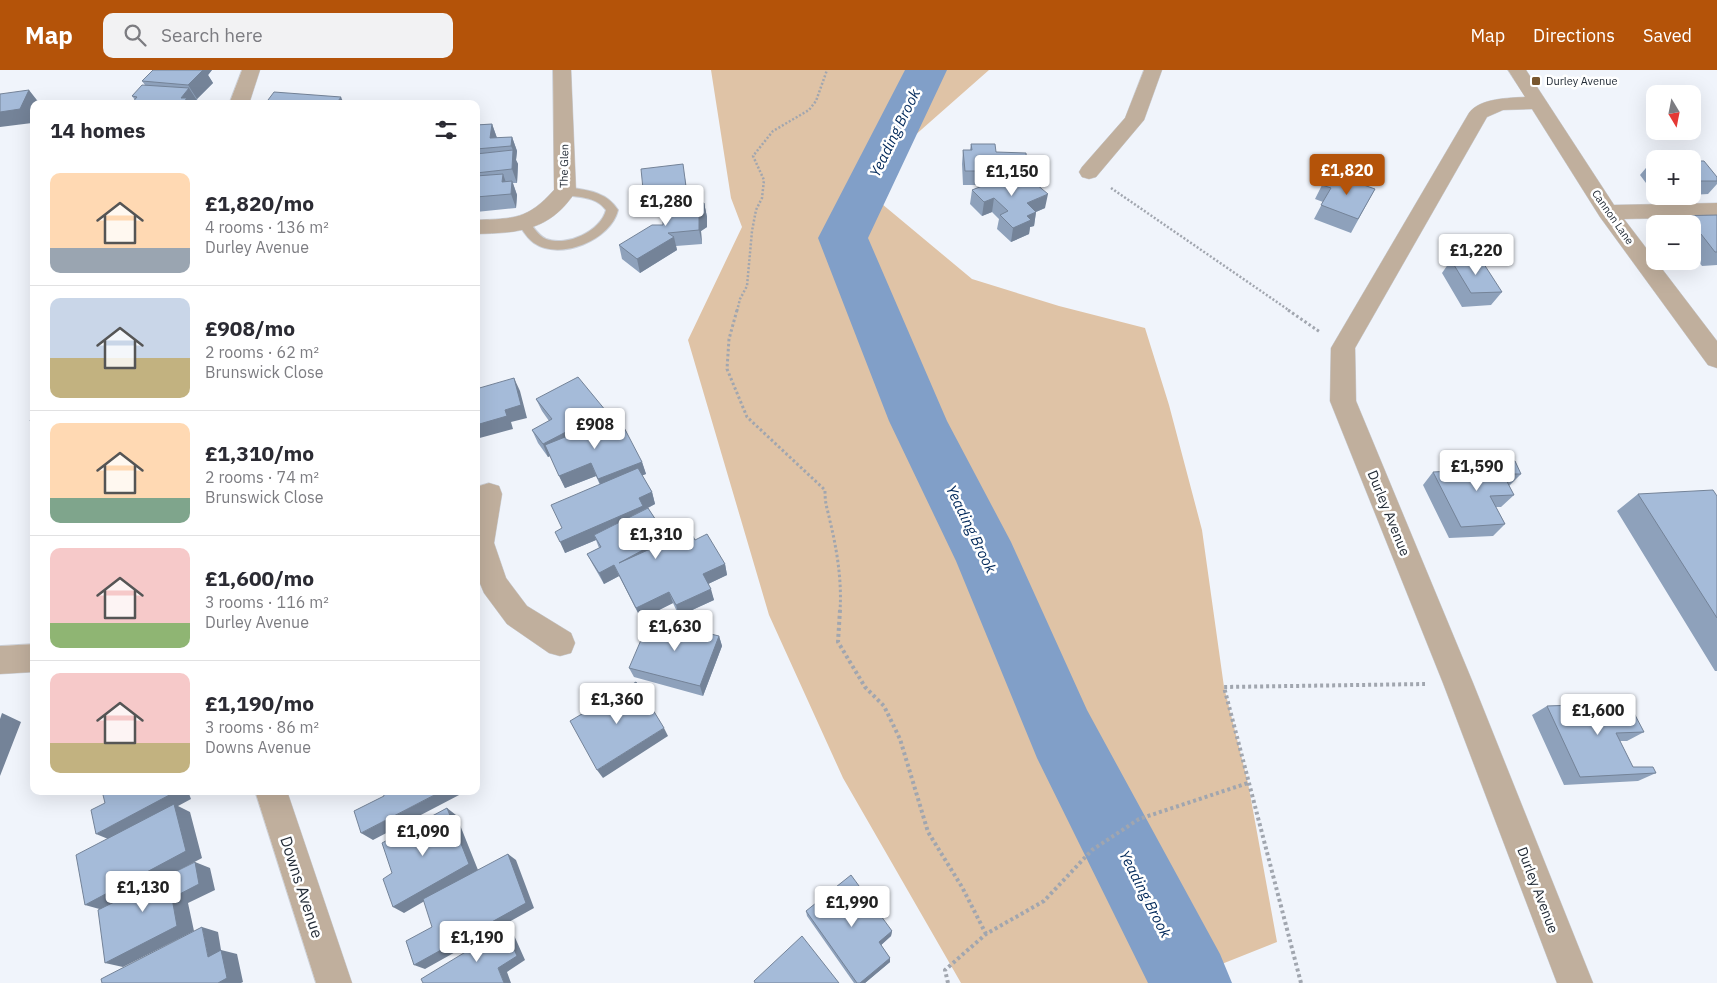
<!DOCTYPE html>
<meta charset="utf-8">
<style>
body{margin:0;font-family:"IBM Plex Sans",sans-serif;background:#f2f2f3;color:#2b2b33;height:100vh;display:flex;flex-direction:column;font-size:19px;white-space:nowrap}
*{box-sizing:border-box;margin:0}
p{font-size:16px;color:#7c7c81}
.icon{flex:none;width:28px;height:28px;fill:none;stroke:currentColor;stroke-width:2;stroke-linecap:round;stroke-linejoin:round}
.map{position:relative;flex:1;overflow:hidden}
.side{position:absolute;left:30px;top:30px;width:450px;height:695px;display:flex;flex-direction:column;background:#fff;border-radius:10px;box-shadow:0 5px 20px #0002}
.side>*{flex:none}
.needle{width:32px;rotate:170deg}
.tools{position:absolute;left:1646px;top:15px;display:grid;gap:10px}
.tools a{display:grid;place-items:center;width:55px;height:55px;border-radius:10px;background:#fff;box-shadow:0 5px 20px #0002;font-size:25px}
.price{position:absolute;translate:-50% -42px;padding:0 11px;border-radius:5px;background:#fff;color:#222;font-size:16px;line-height:32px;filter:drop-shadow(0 1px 2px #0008)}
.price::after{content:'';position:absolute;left:50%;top:30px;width:15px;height:11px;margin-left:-8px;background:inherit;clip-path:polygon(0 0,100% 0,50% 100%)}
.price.selected{background:#b45309;color:#fff}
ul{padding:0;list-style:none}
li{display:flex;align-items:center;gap:15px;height:125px;padding:0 20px}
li+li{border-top:1px solid #e1e1e2}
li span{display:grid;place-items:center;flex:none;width:140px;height:100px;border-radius:10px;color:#555}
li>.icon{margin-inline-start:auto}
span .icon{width:60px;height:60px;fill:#fffc;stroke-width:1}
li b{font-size:21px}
h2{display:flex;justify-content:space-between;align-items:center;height:60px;padding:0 20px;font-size:21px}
header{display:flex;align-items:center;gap:30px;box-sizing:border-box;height:70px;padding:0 25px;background:#b45309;color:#fff}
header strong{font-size:24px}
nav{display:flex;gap:28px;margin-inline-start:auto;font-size:18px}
.search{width:350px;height:45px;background:#f2f2f3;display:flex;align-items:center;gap:12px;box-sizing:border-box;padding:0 18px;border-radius:10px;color:#7c7c81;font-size:19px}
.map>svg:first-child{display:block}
.green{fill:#dfc3a6}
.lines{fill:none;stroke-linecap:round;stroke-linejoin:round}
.river{fill:#819fc8;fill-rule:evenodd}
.lane-casing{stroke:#cbd0d8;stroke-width:2}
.street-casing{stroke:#cbd0d8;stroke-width:1}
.path-far2{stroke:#a1a6af;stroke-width:2.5;stroke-dasharray:2 2;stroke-linecap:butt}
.path-far1{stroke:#a1a6af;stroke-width:3;stroke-dasharray:2.5 2.5;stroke-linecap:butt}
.path{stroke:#a1a6af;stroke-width:4;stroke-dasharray:3 3;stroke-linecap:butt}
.lane{fill:#c0af9d;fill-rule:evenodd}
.street{fill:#c0af9d;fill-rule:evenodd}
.wall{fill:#8ea1bb}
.shaded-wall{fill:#748398}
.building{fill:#a5bbd9;stroke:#748398}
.poi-dot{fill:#78562e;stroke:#fff;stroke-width:2}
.labels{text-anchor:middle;stroke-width:5;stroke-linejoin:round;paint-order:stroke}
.far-poi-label{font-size:11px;fill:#232c37;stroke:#fff;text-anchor:start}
.far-street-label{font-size:11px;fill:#232c37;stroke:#fff}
.street-label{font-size:14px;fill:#232c37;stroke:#fff}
.water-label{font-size:15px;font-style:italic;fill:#01285a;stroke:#fff}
.near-street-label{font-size:16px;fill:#232c37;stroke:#fff}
</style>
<header>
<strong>Map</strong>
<div class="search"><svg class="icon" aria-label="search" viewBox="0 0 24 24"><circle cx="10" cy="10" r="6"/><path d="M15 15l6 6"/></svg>Search here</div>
<nav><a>Map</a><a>Directions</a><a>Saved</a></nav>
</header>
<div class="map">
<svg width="1717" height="913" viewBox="0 0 1717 913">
<rect width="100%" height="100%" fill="#f0f4fb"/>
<path class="green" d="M711,0H989L913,67L882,134L972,209L1059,236L1145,258L1169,335L1202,460L1224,617L1248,713L1277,872L1174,913H961L843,708L769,545L688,270L742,157L731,128Z"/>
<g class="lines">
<path class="river" d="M905,0H947L868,168L947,351L1011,472L1087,640L1220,884L1232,913H1148L1037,688L956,491L889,351L818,168Z"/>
<defs>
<path id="lane" d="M565,117C586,120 606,121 618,140C611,170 560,191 534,173C528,169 523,161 519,155L521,152H529C534,158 539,166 546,169C567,177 601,161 606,140C595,125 577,128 561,124L559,121L561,118Z"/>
<path id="street" d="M242,0H260L249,34H229Z
M553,0H571L576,121C550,161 519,163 476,164V150C515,148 527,150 554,120Z
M1144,0H1162L1144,50L1096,107L1089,109L1082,107L1079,102L1082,97L1125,48Z
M1508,0H1526L1614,135L1717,133V147L1624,149L1717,271V298L1708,295L1600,147L1532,39L1503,40L1487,47L1355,278L1356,331L1473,613L1593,913H1557L1443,613L1330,331L1331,278L1469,43C1480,28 1509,28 1525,27Z
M489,413L499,416L502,424L494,473L506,508L527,536L571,563L575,573L571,583L560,586L549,583L507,554L484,523L476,504V423L479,416Z
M34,574V602L0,604V576Z
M255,721H287L352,913H316Z"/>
</defs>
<use href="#lane" class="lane-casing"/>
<use href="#street" class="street-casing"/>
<path class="path-far2" d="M1111,118L1290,241
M737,241L740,229L747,216L752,161L756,140L762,128L764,110L753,86L773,61L809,40L816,31L827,0"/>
<path class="path-far1" d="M737,240L729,269L727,299L747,347L825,420C825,435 827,437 830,451C837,480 842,511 840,541
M1288,240L1320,262"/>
<path class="path" d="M840,540L838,572L865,617L884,636L900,669L928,762L962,817L986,864
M948,913L945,900L986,864L1044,831L1092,780L1139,749L1248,713
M1301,913L1224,617L1425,614"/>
<use href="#lane" class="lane"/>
<use href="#street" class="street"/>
</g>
<path class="wall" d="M212,0L208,5L213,13L197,29L198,32L135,30L132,26L145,15L142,11Z
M492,54L497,68L512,67L517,81L516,90L518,94L517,113H513L517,125L516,138L476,142V55Z
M971,74L996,82L1027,95L1025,109H1021L1045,138L1036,142L1034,156L1030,157L1029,164L1011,172L997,159L999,149L992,142L982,146L970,134L972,120L985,115H963L962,94L963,80H970Z
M1655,91V117H1649L1640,105L1651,92Z
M1692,91L1717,107V114L1708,124L1692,125Z
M685,108L689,133L690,134L704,133L707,147V157L701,161L702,174L676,176L677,180L640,203L622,189L619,175L663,155V141L647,143L644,129Z
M1322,115L1375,119L1351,163L1314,149L1323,132L1315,129Z
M1717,145V195L1702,196L1692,183V154H1664L1671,146Z
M1451,190L1502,222L1491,235L1462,237L1442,203Z
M536,329L606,341L609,350L642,392L646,404L642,405L652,422L655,434L648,438L667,467L668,471L695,470L725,494L727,505L708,514L714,530L679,546L673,533L641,549L619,506L604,514L593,495L587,484L599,478L596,470L565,483L562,458L600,415L596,406L565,418L550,386L548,387L538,373L532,360L549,351L542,341Z
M1469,394L1521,404L1509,416L1514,425L1501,437H1496L1505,454L1493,466L1449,468L1423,415L1433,402L1463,401Z
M1638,424L1717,426V601H1715L1617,441Z
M719,566L722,576L703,626L634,607L629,598Z
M1601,626L1644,662L1627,671H1620L1633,697L1656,703L1638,711L1564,715L1532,645L1547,636L1587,634Z
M806,841L892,861L891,866L881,875L890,888V892L865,913H854L807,846Z"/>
<path class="shaded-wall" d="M202,0H212L208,5L213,13L197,29L188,15Z
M189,18L198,32L197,34H182L181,28Z
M29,20L40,34H34V49L32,53L0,57V42Z
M341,27L344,34H336Z
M492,54L497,68H490Z
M512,67L517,81L516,90L518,94L517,113L512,99L513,80L511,76Z
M503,104L508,118L502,112Z
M512,111L517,125L516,138L511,124Z
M1048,124L1045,138L1024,147L1027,133Z
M994,128L992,142L982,146L984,132Z
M704,133L707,147V157L701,161L702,174L699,160V147Z
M1036,142L1034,156L1030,157L1029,164L1011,172L1013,158L1027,146Z
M674,167L677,180L640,203L637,189Z
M514,308L520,321L527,348L511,352L513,359L476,369V355L505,340Z
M606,341L610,354L548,387L543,374Z
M642,392L646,404L603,421L598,409Z
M591,393L596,406L565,418L559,406Z
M652,422L655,434L594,465L596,470L565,483L560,472L639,428Z
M667,467L671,479L619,493Z
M725,494L727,505L706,515L703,504Z
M614,495L619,506L604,514L599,503Z
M711,519L714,530L679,546L676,535Z
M669,522L673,533L641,549L636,538Z
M719,566L722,576L703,626L700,616Z
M2,643L21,652L0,706V649Z
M664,658L668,666L603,708L597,700Z
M175,721H188L191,729L178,736L190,742L202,788L103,840L85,835L113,771L96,764Z
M442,721H461V724L373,770L361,763Z
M447,738L456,745L478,800L404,843L393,837Z
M508,784L516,790L534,838L425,899L414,895Z
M195,792L210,798L215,820L188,833L194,861L123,897L105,893L172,828Z
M202,857L218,862L221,880L237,884L243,912L241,913H218L208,887Z
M505,858L513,863L525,890L507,902L511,913H504L498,898Z
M892,861L891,866L879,877V872Z
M890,888V892L865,913H860Z"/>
<path class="building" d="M153,0H203L188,15L142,11Z
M142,15L189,18L181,28H187L182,34H131L137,27L132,26Z
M29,20L20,39L0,42V24Z
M274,22L341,27L336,34H265Z
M492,54L490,68L512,67L511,76L476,79V55Z
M971,74H995L996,82L1026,83L1027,95H1018L1019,101H965L963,80H972Z
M513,80L512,99L476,103V84Z
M1655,91V96L1651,92Z
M1692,91H1704L1717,107V111H1692Z
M683,94L687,124L644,129L641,99Z
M1015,103L1024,111L1030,109L1048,124L1027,133L1036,142L1027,146L1031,150L1013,158L1000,145L1008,141L994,128L984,132L972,120Z
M1330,103L1375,119L1358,149L1321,135L1331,118L1322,115Z
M503,104L502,112L512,111L511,124L476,127V106Z
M684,130L690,134L704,133L705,143L699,147V160L668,163L674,167L637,189L619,175L652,155H663V132Z
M1717,145V182H1715L1701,164H1692V154H1678L1671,146Z
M1480,188L1502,222L1471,223L1451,190Z
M578,307L606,341L543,374L532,360L552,349L536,329Z
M514,308L521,335L505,340L507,346L476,355V319Z
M34,343V351H30Z
M618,346L642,392L598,409L591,393L559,406L545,375Z
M1515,391L1521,404H1503L1514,425L1490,426L1505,454L1461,457L1433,402L1473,400L1469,394Z
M638,398L652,422L639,428L643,436L560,472L555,462L562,458L551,435Z
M1713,420L1717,426V548L1638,424Z
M648,438L667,467L619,493L690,461L695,470L707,464L725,494L703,504L711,519L676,535L669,522L636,538L614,495L599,503L587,484L601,477L594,465Z
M650,549L719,566L700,616L629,598Z
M636,612L664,658L597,700L570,651Z
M1601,626H1625L1644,662L1616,663L1633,697H1653L1656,703L1580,707L1547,636L1605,634Z
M102,721H175V722L96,764L91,740L105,733Z
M383,721H442L361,763L354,741L384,726Z
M174,734L186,781L85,835L76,785Z
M447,738L469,794L393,837L383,809L392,803L382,773Z
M508,784L526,833L414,895L406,871L432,857L423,829Z
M195,792L199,814L172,828L177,856L105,893L98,840Z
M851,805L892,861L879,872L890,888L860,913H857L806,841Z
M202,857L208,887L221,880L227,908L218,913H102L101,909Z
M505,858L517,886L498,898L504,913H423L421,909Z
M802,866L839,913H755L754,911Z"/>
<rect class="poi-dot" x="1531" y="6" width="10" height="10" rx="2.5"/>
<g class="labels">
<g class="far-poi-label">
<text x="1546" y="15">Durley Avenue</text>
</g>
<g class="far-street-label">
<text transform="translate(564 96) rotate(-89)" y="4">The Glen</text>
<text transform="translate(1613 147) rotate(55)" y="4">Cannon Lane</text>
</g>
<g class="street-label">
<text transform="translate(1389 443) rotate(68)" y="5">Durley Avenue</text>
<text transform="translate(1538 820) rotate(69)" y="5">Durley Avenue</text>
</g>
<g class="water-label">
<text transform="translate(895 63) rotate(-64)" y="5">Yeading Brook</text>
<text transform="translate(971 459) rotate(64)" y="5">Yeading Brook</text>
<text transform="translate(1145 824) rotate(63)" y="5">Yeading Brook</text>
</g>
<g class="near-street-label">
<text transform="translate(302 817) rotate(72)" y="6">Downs Avenue</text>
</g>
</g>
</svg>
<div class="tools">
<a><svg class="needle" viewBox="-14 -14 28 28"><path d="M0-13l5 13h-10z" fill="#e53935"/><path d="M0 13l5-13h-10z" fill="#7c7c81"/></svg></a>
<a>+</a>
<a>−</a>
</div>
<b class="price selected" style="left:1347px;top:126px">£1,820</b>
<b class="price" style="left:1012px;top:127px">£1,150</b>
<b class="price" style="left:666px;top:157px">£1,280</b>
<b class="price" style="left:1476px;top:206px">£1,220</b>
<b class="price" style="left:595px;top:380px">£908</b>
<b class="price" style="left:1477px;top:422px">£1,590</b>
<b class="price" style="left:656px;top:490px">£1,310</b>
<b class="price" style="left:675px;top:582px">£1,630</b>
<b class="price" style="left:617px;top:655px">£1,360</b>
<b class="price" style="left:1598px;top:666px">£1,600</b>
<b class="price" style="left:423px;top:787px">£1,090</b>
<b class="price" style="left:143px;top:843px">£1,130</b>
<b class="price" style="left:852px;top:858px">£1,990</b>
<b class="price" style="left:477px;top:893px">£1,190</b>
<section class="side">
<h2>14 homes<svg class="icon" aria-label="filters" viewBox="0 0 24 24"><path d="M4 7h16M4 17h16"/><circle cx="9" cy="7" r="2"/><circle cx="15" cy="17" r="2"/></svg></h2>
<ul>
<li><span style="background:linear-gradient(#ffd9b3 75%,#9aa5b1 0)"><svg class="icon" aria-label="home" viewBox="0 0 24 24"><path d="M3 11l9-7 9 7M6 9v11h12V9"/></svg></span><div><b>£1,820/mo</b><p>4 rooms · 136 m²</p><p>Durley Avenue</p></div></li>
<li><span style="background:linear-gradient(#c9d6e8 60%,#c2b280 0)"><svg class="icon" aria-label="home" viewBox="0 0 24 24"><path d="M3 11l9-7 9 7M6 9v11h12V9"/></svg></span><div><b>£908/mo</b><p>2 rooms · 62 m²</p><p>Brunswick Close</p></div></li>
<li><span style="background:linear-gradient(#ffd9b3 75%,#7fa58c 0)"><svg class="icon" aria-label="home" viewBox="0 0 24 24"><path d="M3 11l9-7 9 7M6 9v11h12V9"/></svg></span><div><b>£1,310/mo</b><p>2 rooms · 74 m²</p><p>Brunswick Close</p></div></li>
<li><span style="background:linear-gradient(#f6c9c9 75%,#8fb573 0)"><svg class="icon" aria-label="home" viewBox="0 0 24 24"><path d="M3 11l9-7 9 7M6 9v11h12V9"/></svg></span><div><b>£1,600/mo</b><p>3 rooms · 116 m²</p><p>Durley Avenue</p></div></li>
<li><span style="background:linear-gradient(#f6c9c9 70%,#c2b280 0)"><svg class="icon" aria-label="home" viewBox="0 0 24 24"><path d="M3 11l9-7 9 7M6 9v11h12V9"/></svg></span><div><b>£1,190/mo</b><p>3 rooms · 86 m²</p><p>Downs Avenue</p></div></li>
</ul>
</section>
</div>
